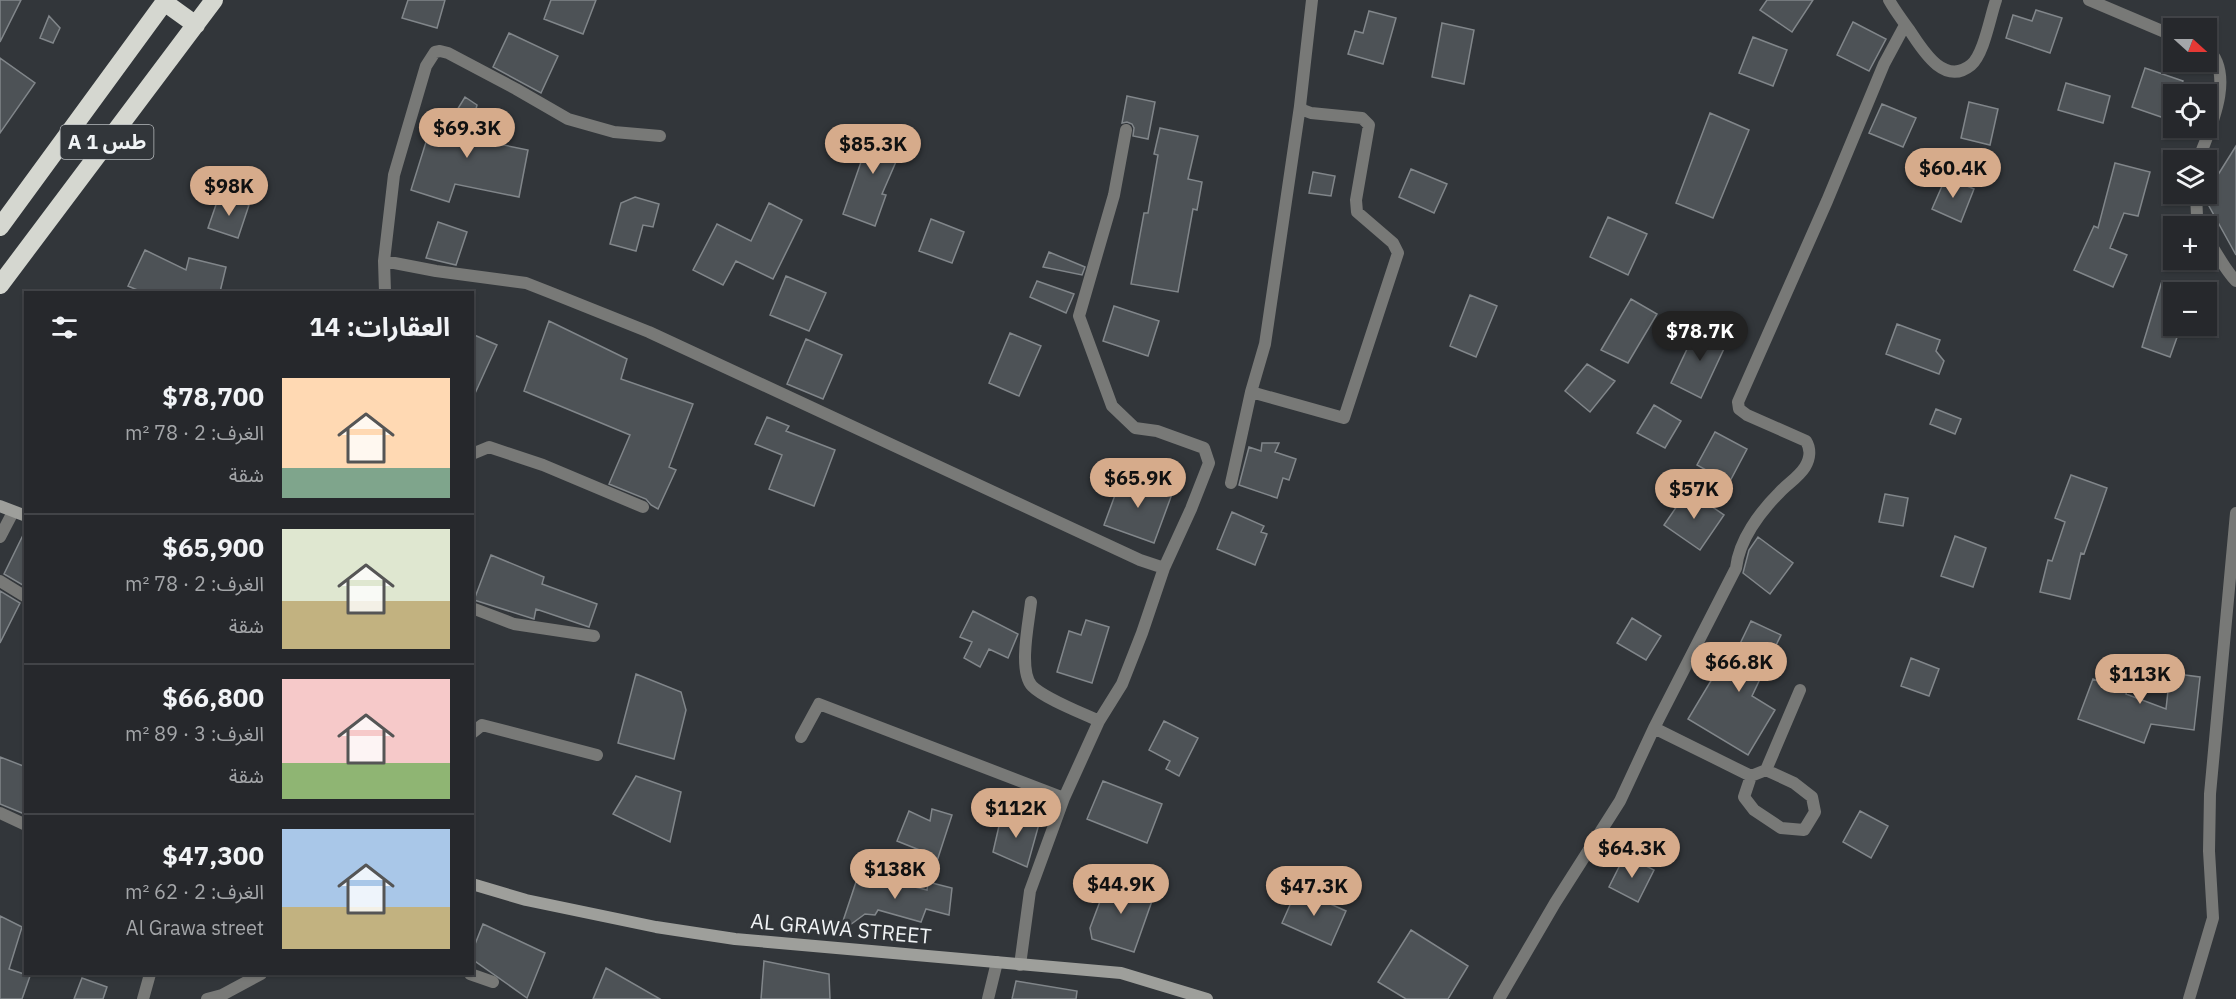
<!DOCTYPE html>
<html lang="ar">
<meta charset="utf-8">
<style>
body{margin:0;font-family:"IBM Plex Sans","Noto Sans Arabic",sans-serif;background:#2e3034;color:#f1f3f6;direction:rtl;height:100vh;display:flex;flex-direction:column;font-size:22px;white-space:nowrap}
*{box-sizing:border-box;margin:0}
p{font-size:20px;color:#a4a6a9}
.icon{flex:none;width:33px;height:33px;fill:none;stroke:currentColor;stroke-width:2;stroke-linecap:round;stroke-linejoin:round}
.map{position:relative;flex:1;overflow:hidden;direction:ltr}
.drawer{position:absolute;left:24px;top:291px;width:450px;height:684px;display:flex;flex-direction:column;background:#26282c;border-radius:0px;box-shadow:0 2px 4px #0004,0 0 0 2px #424448;direction:rtl}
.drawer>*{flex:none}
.needle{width:39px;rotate:111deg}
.tools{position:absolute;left:2163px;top:18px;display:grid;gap:12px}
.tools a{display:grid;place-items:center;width:54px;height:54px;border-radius:0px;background:#26282c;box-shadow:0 2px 4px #0004,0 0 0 2px #424448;font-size:30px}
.price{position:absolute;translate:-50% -51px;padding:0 14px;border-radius:21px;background:#d6ab8b;color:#111;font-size:20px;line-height:39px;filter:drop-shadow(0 2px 3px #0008)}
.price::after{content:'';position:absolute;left:50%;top:36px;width:18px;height:14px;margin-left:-9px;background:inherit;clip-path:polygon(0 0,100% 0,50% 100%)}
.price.on{background:#222;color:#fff}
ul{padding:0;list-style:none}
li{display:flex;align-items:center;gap:18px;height:150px;padding:0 24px}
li+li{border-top:2px solid #424448}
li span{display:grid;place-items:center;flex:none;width:168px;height:120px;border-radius:0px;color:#555}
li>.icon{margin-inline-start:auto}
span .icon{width:72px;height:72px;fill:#fffc;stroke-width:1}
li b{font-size:26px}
h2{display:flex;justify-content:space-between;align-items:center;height:72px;padding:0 24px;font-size:26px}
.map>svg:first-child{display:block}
.building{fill:#4d5256;stroke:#81868a;stroke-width:1.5}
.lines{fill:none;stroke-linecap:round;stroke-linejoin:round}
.street{stroke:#787977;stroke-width:12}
.secondary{stroke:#9e9f9b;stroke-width:12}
.highway{stroke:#d5d7d0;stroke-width:18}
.labels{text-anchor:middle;stroke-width:6;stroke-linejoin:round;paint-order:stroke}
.shield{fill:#32363a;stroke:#b7babd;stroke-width:1.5}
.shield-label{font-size:20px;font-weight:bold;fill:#f0f3f5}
.street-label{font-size:21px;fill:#f0f3f5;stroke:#32363a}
</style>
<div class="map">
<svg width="2236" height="999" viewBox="0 0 2236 999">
<rect width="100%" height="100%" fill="#32363a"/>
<path class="building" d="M0,0H21L0,42Z
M408,0H445L437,28L402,18Z
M551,0H596L583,34L544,19Z
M1767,0H1813L1792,32L1760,10Z
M2036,10L2062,18L2050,53L2006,38L2013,15L2032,21Z
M1369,11L1396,18L1383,64L1348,54L1355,31L1363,33Z
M49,16L60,28L53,43L40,38Z
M1853,22L1886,39L1869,71L1837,55Z
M1442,23L1474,30L1464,84L1432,77Z
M509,33L558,56L541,93L493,67Z
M1753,37L1787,50L1773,86L1739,73Z
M0,58L35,83L0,133Z
M2145,68L2183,81L2178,94H2174V109L2170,120L2132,107Z
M2066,83L2110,96L2103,123L2058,110Z
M1127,96L1155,102L1148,139L1133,136L1134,128L1132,124L1127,122L1122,123Z
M465,97L477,105L475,113L486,120L474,139L528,150L519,197L455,184L449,202L411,190L426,142L442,114L451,120Z
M1969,102L1998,109L1990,145L1961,138Z
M1882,104L1916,118L1903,147L1869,133Z
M1710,113L1749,130L1713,218L1676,203Z
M869,125L905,141L882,194L886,195L875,226L843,214L861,162L854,159Z
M1160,128L1198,136L1188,179L1202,182L1197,210L1193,209L1178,292L1131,284L1144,213H1148L1158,155L1154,154Z
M2236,146V255L2204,197Z
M2115,163L2150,172L2138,216L2124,213L2110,248L2127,255L2113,287L2074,270L2094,226L2098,228Z
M1411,169L1447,184L1434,213L1399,197Z
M1313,172L1335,176L1331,196L1309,193Z
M1946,177L1974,189L1961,222L1932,209Z
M219,196L249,205L238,238L208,228Z
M635,197L659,204L653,227L643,225L636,251L610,244L621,203Z
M769,203L802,220L773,279L736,261L723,285L693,270L717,224L751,241Z
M1608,217L1647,234L1628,275L1590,257Z
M931,219L964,232L952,263L919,251Z
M438,222L467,232L456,265L426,258Z
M145,250L186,270L189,258L226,267L220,292H142L128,286Z
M1049,252L1085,267L1082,275L1043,267Z
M786,276L826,293L809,331L770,315Z
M1037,281L1074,294L1066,313L1030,297Z
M2162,281L2174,285V326H2181L2170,357L2142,347Z
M1470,295L1497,306L1476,357L1450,346Z
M1631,299L1657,314L1628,363L1601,350Z
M1114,306L1159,321L1148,356L1103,341Z
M549,321L627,359L621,379L693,404L669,467L676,470L658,509L651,505L646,499L609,484L630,435L524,391Z
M1897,324L1940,340L1936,351L1944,361L1939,374L1886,354Z
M1698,326L1728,340L1701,398L1671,383Z
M1010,333L1041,346L1019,396L989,383Z
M472,334L497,345L472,400Z
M806,339L842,355L823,399L787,384Z
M1587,364L1615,381L1590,412L1565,391Z
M1654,405L1681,421L1665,448L1637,433Z
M1936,409L1961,419L1955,434L1930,424Z
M767,417L789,426L786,431L835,450L814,506L769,489L782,455L755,444Z
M1715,432L1747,449L1729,483L1697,465Z
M1262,443H1279L1275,452L1296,459L1289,480L1283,478L1277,498L1239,485L1249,447L1261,451Z
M2071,475L2107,488L2084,554L2081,553L2070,599L2040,592L2048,560L2052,561L2065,522L2055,518Z
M1122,476L1172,494L1154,543L1104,525Z
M1688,490L1724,515L1700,550L1664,525Z
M1885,494L1908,498L1903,526L1879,522Z
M1232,512L1264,526L1261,532L1267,534L1255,565L1217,549Z
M26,529V587L4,574Z
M1955,536L1986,548L1973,587L1941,576Z
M1758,537L1793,563L1770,594L1743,573L1749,550Z
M491,555L544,577L542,584L597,604L589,627L536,609L534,619L474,600Z
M0,591L20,603L0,643Z
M973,611L1018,634L1008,658L989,649L980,667L964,658L972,642L960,637Z
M1632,618L1661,636L1646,660L1617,643Z
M1086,620L1109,627L1092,683L1057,672L1069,631L1081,635Z
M1751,621L1781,635L1752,696L1775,710L1748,755L1688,719L1715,674L1723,679Z
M1911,658L1939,669L1929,696L1901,686Z
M2120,660L2136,666L2126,694L2166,709L2170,673L2200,677L2194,730L2151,724L2144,743L2078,719L2093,679L2111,686Z
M636,674L681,692L686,710L674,759L618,743Z
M1164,721L1198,738L1179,776L1166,769L1170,761L1149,750Z
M0,757L26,767V806L22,813L0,804Z
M636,776L681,792L670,842L613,814Z
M1103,781L1162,804L1147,843L1087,819Z
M932,809L952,815L937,861L920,856L922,851L897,841L909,811L930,821Z
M1860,811L1888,826L1871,858L1843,842Z
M1002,813L1039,824L1027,867L993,852Z
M1625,855L1654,870L1638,902L1609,887Z
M859,873L927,890L928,882L952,888L949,915L926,909L921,922L878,910L875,915L865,914L839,933Z
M1108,880L1121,885L1123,880L1145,887L1153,898L1134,952L1092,939L1090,928Z
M1297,889L1346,911L1331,945L1282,923Z
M0,916L22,927L9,969L30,976L22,999H0Z
M483,924L545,953L527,998L472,959V952Z
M1411,930L1468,966L1448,999H1406L1378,982Z
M764,961L829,974L830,999H761Z
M606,968L660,999H593Z
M82,978L107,987L103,999H74Z
M1016,981L1077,991L1076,999H1012Z"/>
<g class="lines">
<path class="street" d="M1889,0C1895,11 1903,21 1910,31C1922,49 1944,87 1971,65C1984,54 1990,17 1996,0
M2089,0L2174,36
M2198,160C2212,125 2236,73 2206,47
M2196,194L2197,216L2201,226
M2206,238C2217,252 2224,269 2236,281
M384,261L394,175L426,66L435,52L440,51L448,53L516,89L568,119L614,132L660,136
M385,292L384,261L436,271L526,283L549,292L649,332L1140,560L1164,568
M1251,392L1265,344L1300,106
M472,454L489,447L543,465L643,507
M1231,483L1251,392L1344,418L1398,253L1393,243L1357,212L1356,200L1369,125L1362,118L1311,113L1303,110L1300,106L1312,0
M0,537L13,512
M0,581L26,597
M1031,602C1029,621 1018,671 1032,686C1045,699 1082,713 1099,721
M472,608L514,624L594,636
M1654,728L1751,776L1766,770L1800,690
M472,733L482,725L597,755
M801,737L819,704L1064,798
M1751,776L1744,797L1754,810L1781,828L1804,830L1815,812L1812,797L1794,783L1766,770
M0,813L26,825
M1020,965L1030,891L1064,798L1099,721L1122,684L1142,633L1164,568L1191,509L1209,463L1204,448L1157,431L1135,428L1112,406L1079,316L1114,195L1126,130
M470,974L493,982
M143,999L150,974
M207,999L222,995L261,974
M988,999L997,962
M1499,999L1555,903L1620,801L1654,728L1736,568C1739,540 1760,512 1779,493C1787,484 1798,478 1805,467C1810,459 1811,449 1806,441L1747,415L1739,409L1738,402L1827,201L1884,64L1905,25
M2189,999L2213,918L2209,851L2210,794L2236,513"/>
<path class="secondary" d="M0,506L26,516
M472,884L526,900L656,927L735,939L1121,973L1207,999"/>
<path class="highway" d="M164,2L196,25
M0,227L166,0
M0,285L214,0"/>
</g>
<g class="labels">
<rect class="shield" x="60.5" y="125" width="93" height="34" rx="4.5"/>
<g class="shield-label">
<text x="107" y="149">A 1 طس</text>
</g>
<g class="street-label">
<text transform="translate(841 929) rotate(5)" y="7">AL GRAWA STREET</text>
</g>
</g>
</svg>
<div class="tools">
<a><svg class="needle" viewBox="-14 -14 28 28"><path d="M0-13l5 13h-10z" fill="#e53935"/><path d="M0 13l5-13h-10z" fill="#a4a6a9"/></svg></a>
<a><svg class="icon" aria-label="locate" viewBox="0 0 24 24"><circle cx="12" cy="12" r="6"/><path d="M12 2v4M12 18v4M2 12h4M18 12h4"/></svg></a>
<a><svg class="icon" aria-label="layers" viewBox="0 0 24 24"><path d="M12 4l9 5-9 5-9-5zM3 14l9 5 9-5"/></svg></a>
<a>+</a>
<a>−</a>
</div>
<b class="price" style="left:467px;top:159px">$69.3K</b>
<b class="price" style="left:873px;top:175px">$85.3K</b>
<b class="price" style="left:1953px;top:199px">$60.4K</b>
<b class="price" style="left:229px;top:217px">$98K</b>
<b class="price on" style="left:1700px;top:362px">$78.7K</b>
<b class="price" style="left:1138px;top:509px">$65.9K</b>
<b class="price" style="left:1694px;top:520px">$57K</b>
<b class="price" style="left:1739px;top:693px">$66.8K</b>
<b class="price" style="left:2140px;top:705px">$113K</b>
<b class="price" style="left:1016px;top:839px">$112K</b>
<b class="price" style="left:1632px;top:879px">$64.3K</b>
<b class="price" style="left:895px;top:900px">$138K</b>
<b class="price" style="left:1121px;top:915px">$44.9K</b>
<b class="price" style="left:1314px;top:917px">$47.3K</b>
<section class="drawer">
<h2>العقارات: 14<svg class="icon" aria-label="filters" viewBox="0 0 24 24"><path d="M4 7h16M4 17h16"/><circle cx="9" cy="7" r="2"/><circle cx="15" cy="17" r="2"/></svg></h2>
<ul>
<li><span style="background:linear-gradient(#ffd9b3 75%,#7fa58c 0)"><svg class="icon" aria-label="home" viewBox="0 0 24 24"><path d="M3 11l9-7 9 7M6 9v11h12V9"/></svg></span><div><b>$78,700</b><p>الغرف: 2 · 78 m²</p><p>شقة</p></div></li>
<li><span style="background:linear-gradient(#dfe7d0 60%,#c2b280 0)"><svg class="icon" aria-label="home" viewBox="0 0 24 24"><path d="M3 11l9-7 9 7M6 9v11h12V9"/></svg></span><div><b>$65,900</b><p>الغرف: 2 · 78 m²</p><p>شقة</p></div></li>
<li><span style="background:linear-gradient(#f6c9c9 70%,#8fb573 0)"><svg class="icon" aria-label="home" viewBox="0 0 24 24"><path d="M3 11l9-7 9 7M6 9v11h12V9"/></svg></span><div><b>$66,800</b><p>الغرف: 3 · 89 m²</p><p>شقة</p></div></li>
<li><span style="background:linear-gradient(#a9c7e8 65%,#c2b280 0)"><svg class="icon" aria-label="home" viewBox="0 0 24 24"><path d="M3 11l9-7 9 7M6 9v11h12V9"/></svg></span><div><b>$47,300</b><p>الغرف: 2 · 62 m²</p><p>Al Grawa street</p></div></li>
</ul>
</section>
</div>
